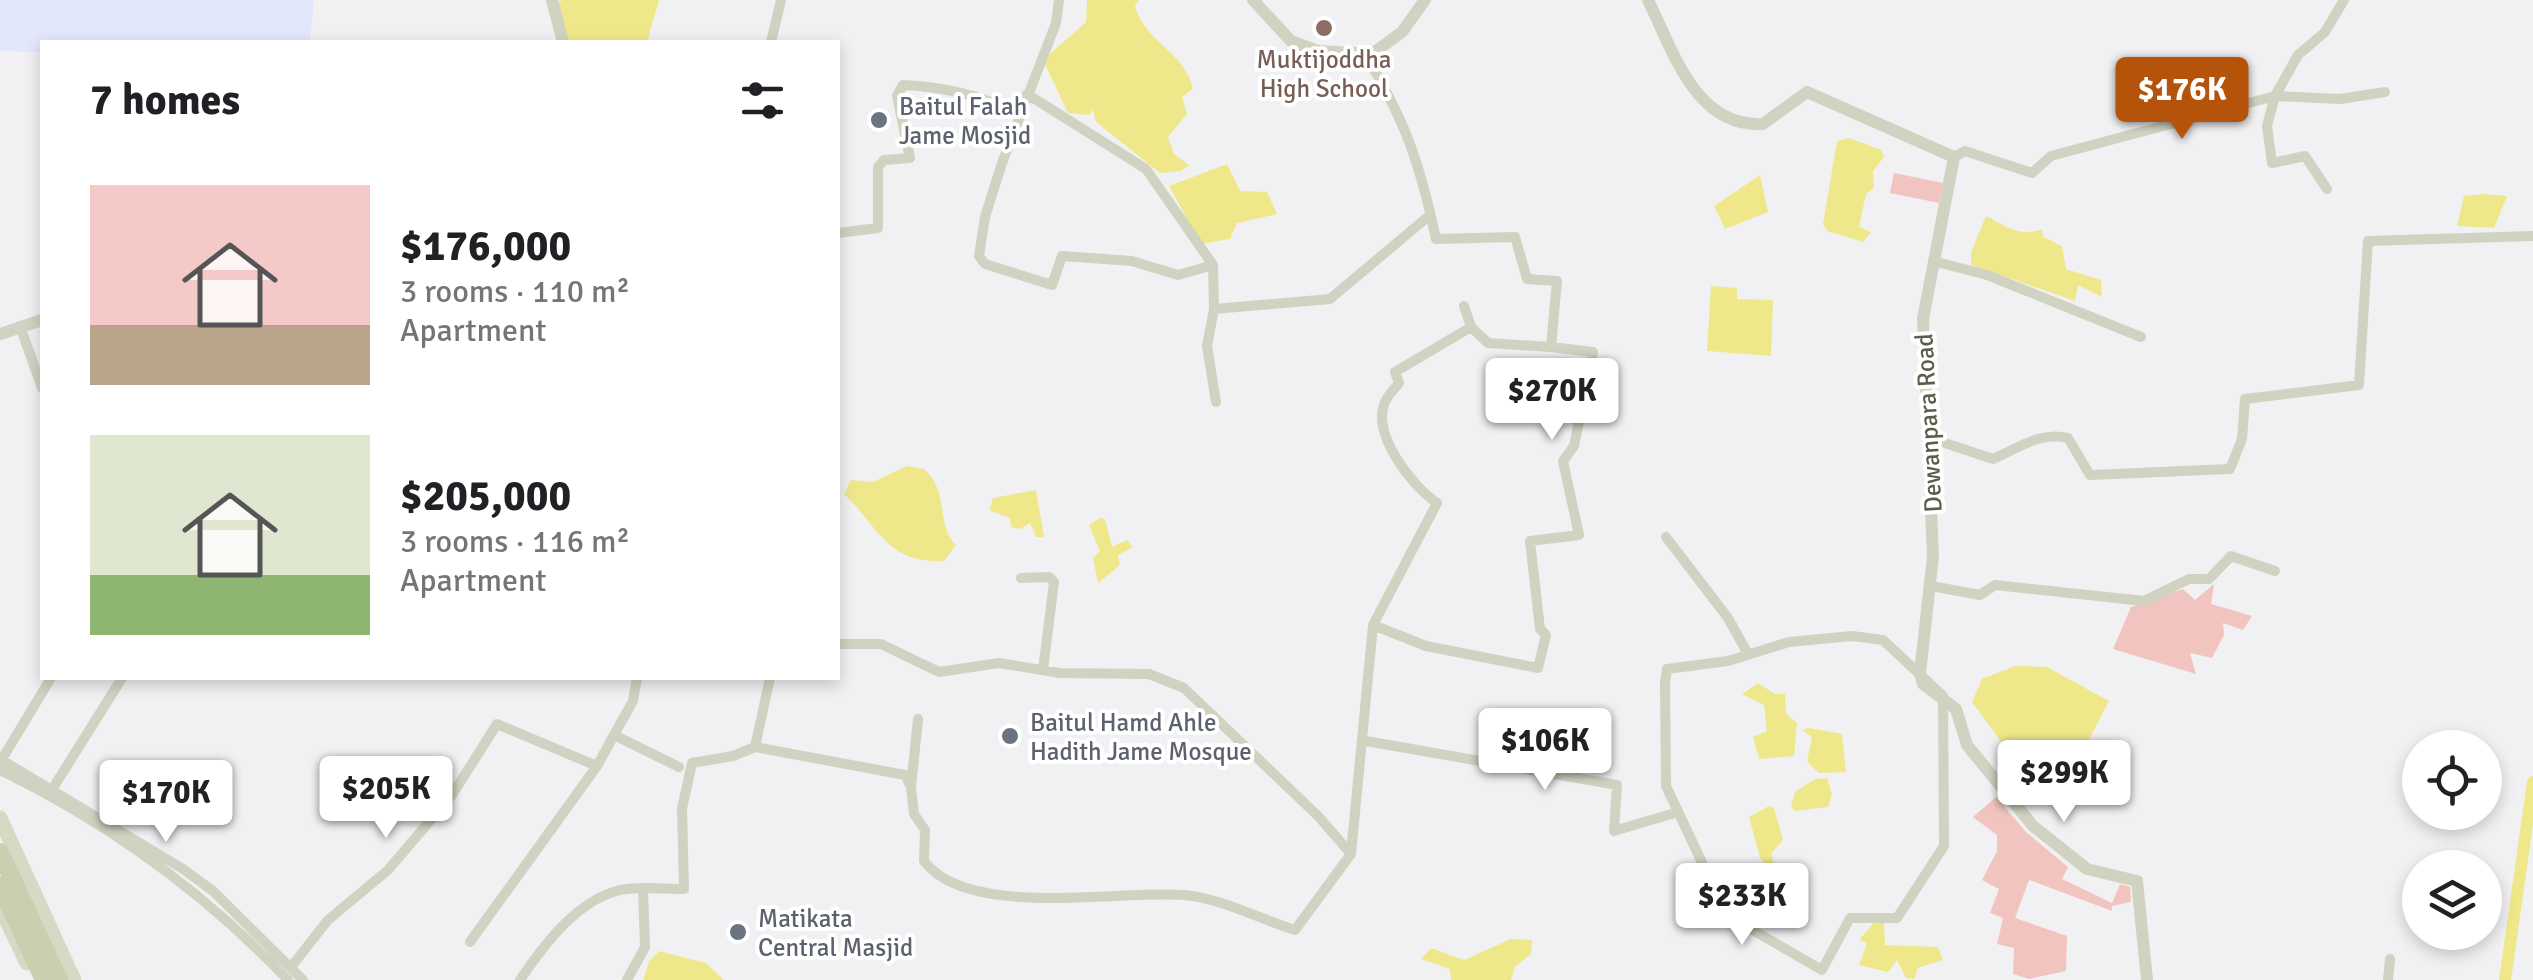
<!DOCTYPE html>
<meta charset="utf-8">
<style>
body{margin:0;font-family:Signika,sans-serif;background:#f2f2f2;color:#202124;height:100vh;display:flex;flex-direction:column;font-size:38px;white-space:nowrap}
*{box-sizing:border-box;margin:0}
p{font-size:32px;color:#757577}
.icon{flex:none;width:55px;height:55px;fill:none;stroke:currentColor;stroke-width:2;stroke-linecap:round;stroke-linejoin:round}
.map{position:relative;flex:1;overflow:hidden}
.sheet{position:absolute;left:40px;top:40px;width:800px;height:640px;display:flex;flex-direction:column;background:#fff;border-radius:0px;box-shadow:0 5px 15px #0003}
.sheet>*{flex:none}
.controls{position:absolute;left:2402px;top:730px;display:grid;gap:20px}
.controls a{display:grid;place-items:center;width:100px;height:100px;border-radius:50%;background:#fff;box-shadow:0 5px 15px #0003;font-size:50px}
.price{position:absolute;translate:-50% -85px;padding:0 22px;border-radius:10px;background:#fff;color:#222;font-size:32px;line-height:65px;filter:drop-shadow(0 2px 5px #0008)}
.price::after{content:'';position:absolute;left:50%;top:60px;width:30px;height:22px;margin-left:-15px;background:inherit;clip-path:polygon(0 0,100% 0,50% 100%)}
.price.selected{background:#b45309;color:#fff}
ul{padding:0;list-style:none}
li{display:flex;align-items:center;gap:30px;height:250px;padding:0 50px}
li span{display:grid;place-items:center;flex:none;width:280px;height:200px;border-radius:0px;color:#555}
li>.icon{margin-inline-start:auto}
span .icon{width:120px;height:120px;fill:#fffc;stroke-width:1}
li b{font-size:42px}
h2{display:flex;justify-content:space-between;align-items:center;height:120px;padding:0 50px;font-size:42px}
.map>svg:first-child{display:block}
.medical{fill:#e2e7fc}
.green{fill:#f1c4bf}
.water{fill:#efe88a}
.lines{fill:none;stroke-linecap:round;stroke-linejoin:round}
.canal{stroke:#efe88a;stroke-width:12}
.minor{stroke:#d0d3c1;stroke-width:10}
.tertiary{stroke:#d0d3c1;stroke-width:12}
.secondary{stroke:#d4dac3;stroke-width:15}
.primary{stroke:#c9d0b0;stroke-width:18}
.education-dot{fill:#8d6e63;stroke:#fff;stroke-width:4}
.worship-dot{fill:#6b7280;stroke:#fff;stroke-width:4}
.labels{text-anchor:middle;stroke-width:8;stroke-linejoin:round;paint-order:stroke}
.education-label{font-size:25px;fill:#785e54;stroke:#fff}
.worship-label{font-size:25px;fill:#5b616d;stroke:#fff;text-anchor:start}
.street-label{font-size:25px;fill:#5b5f48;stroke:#fff}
</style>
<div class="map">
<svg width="2533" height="980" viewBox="0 0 2533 980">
<rect width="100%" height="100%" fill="#f1f1f3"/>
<path class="medical" d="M0,0H314L310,42H42V52L0,51Z"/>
<path class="green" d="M1894,173L1943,183L1939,203L1890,193Z
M2214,584L2211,604L2252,616L2243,630L2223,623L2224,635L2212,658L2190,653L2196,674L2113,649L2131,607L2183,589L2195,600Z
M1996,797L2026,832L2068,867L2062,879L2112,903L2120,884L2130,887L2131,902L2112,906V911L2029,880L2015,918L2067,936L2066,971L2029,979L2013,974L2014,948L1997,944L2003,918L1990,913L1999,889L1982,880L1997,851V835L1973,817Z"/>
<path class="water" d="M563,0H659L647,42H567L556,2Z
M1087,0H1139L1135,6C1145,43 1185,51 1193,89L1182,97L1187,114L1168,137L1174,154L1189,165L1181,171L1160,173L1096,122L1093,110L1089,115L1068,113L1043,60L1086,22Z
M1849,138L1881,150L1884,157L1873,171L1874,188L1866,194L1859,227L1871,232L1863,242L1827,231L1823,224L1837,141Z
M1227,164L1240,191L1267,192L1277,214L1237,223L1230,239L1201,244L1169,186Z
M1760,175L1768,212L1725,229L1714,206Z
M2483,194L2507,196L2494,228L2457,226L2464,196Z
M1986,216C2006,226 2020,238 2042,229L2043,237L2062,246L2066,269L2101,280L2102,297L2078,285L2075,301L1971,265V252Z
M1711,286L1737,288V299L1773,300L1771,356L1707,351Z
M907,466L924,469C950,491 935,524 956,545L944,561C886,564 879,527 844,494L851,480L873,482Z
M1036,490L1044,537H1036L1030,523L1020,529L1011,527L1010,518L989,510L993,498Z
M1100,518L1105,519L1112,547L1127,540L1133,547L1118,555L1120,565L1098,583L1093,558L1100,551L1089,525Z
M2015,666L2047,667L2109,701L2061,793L2016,762L1972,702L1982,679Z
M1758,683L1775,694H1785L1786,714L1797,723L1794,756L1759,759L1753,737L1767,731L1764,705L1742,694Z
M1809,728L1842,734L1846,772L1819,773L1807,761L1812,737L1802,730Z
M1827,778L1832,794L1828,807L1794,811L1791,806L1795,792L1815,779Z
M1769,806L1774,808L1783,840L1771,854L1779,879L1760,858L1749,817Z
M1876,920L1884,922L1885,945L1938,947L1943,960L1918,968L1914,979L1906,978L1897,960L1888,972L1859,965L1867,943L1859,940Z
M1511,939L1532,940L1531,954L1515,967L1511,980H1451L1450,969L1421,959L1431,948L1464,960Z
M659,951L706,963L724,980H643L649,962Z"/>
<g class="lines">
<path class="canal" d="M2505,980L2533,782"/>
<path class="minor" d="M1059,0L1056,23L1002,163L985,217L979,256L985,264L1052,285L1062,256L1132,261L1178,275L1213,265L1214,309L1330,299L1430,215
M771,42L781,0
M1364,53C1405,119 1420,164 1436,239L1515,237L1527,279L1557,281L1551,347L1488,343L1471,327L1464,306
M1027,94L1146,169L1213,265
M1954,157L1965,151L2032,173L2051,156L2275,96L2298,55L2325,32L2344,0
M2327,189L2305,156L2272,163L2267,126L2275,96L2340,99L2385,92
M838,233L878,228V167L884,160L910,158L897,96L903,85C945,87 982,95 1020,114
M1933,261L1987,275L2141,337
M1214,309L1207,346L1216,402
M20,326L42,388
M1930,438L1993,459C2018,448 2041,431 2068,438L2090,475L2230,469L2242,439L2245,399L2359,385L2368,241L2533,236
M1666,537L1728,618L1748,654L1741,657
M1021,578L1049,577L1054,582L1043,670
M1931,586L1980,595L1995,585L2144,601L2189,579H2209L2231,556L2275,571
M1373,625L1426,646L1538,668L1546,635L1540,629L1530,541L1579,535L1563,461L1574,446L1593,352L1551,347
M1852,636L1883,640L1943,696L1944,846L1897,918H1850L1822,970L1749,928L1714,888L1666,786L1665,683L1667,669L1728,661L1789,642Z
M838,644H881L939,672L999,663L1060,673L1149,674L1184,688L1319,817L1351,854
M918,719L911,787L914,814L925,830L924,861C967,919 1117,890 1184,895C1220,898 1260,919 1295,930L1351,854L1373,625L1437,503C1412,486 1371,434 1385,402C1388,395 1395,388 1399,383L1395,372L1471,327
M614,735L633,701L637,678
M1366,741L1617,785L1614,831L1678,812
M755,747L770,678
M0,759L183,869L213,891L303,980
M2,759L51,678
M0,770C109,823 204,892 288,980
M53,788L122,678
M470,942L597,766
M291,967L328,920L388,870L452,795L497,724L597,766L614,735L679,767
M520,980C543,946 577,900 620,890C639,886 664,889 684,889L682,809L692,763L733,756L755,747L905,775L911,787
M627,980L645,947L643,890
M2388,980L2390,959"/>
<path class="tertiary" d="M552,0L563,42
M1253,0L1291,41L1318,51L1372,54L1402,32L1425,0
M1648,0C1673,50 1695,128 1763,124L1807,92L1954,157L1923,319L1933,556L1920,673L1923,684L1956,709L1967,745L2033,826L2087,869L2137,881L2147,980
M0,334L42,320"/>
<path class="secondary" d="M0,818L74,980
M0,907L27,963"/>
<path class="primary" d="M0,852L59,980
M0,885L44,980"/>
</g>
<circle class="education-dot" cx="1324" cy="28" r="10"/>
<g class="worship-dot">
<circle cx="879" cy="120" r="10"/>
<circle cx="1010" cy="736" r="10"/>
<circle cx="738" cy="932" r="10"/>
</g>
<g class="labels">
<g class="education-label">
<text x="1324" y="68">Muktijoddha<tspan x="1324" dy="29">High School</tspan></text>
</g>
<g class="worship-label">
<text x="899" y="115">Baitul Falah<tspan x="899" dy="29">Jame Mosjid</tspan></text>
<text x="1030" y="731">Baitul Hamd Ahle<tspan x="1030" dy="29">Hadith Jame Mosque</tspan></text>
<text x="758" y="927">Matikata<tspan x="758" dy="29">Central Masjid</tspan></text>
</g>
<g class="street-label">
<text transform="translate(1928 423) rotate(-93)" y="9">Dewanpara Road</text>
</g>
</g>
</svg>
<div class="controls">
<a><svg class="icon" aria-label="locate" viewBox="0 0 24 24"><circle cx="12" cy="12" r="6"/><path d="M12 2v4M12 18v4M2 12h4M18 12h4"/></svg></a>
<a><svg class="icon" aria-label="layers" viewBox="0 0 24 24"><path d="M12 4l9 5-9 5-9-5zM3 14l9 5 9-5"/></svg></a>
</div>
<b class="price selected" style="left:2182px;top:142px">$176K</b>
<b class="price" style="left:1552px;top:443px">$270K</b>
<b class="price" style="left:1545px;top:793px">$106K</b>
<b class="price" style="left:2064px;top:825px">$299K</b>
<b class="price" style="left:386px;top:841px">$205K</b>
<b class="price" style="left:166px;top:845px">$170K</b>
<b class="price" style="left:1742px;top:948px">$233K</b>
<section class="sheet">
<h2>7 homes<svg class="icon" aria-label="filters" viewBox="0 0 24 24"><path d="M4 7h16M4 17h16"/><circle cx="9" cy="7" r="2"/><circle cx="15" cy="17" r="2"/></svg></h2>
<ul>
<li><span style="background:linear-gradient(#f6c9c9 70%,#b9a48a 0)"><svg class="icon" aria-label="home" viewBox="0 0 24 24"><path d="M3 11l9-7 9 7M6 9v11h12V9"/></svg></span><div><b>$176,000</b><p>3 rooms · 110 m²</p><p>Apartment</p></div></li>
<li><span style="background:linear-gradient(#dfe7d0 70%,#8fb573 0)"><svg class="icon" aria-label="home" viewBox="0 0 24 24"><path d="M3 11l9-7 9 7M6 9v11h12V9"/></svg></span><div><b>$205,000</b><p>3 rooms · 116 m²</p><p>Apartment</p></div></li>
</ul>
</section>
</div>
